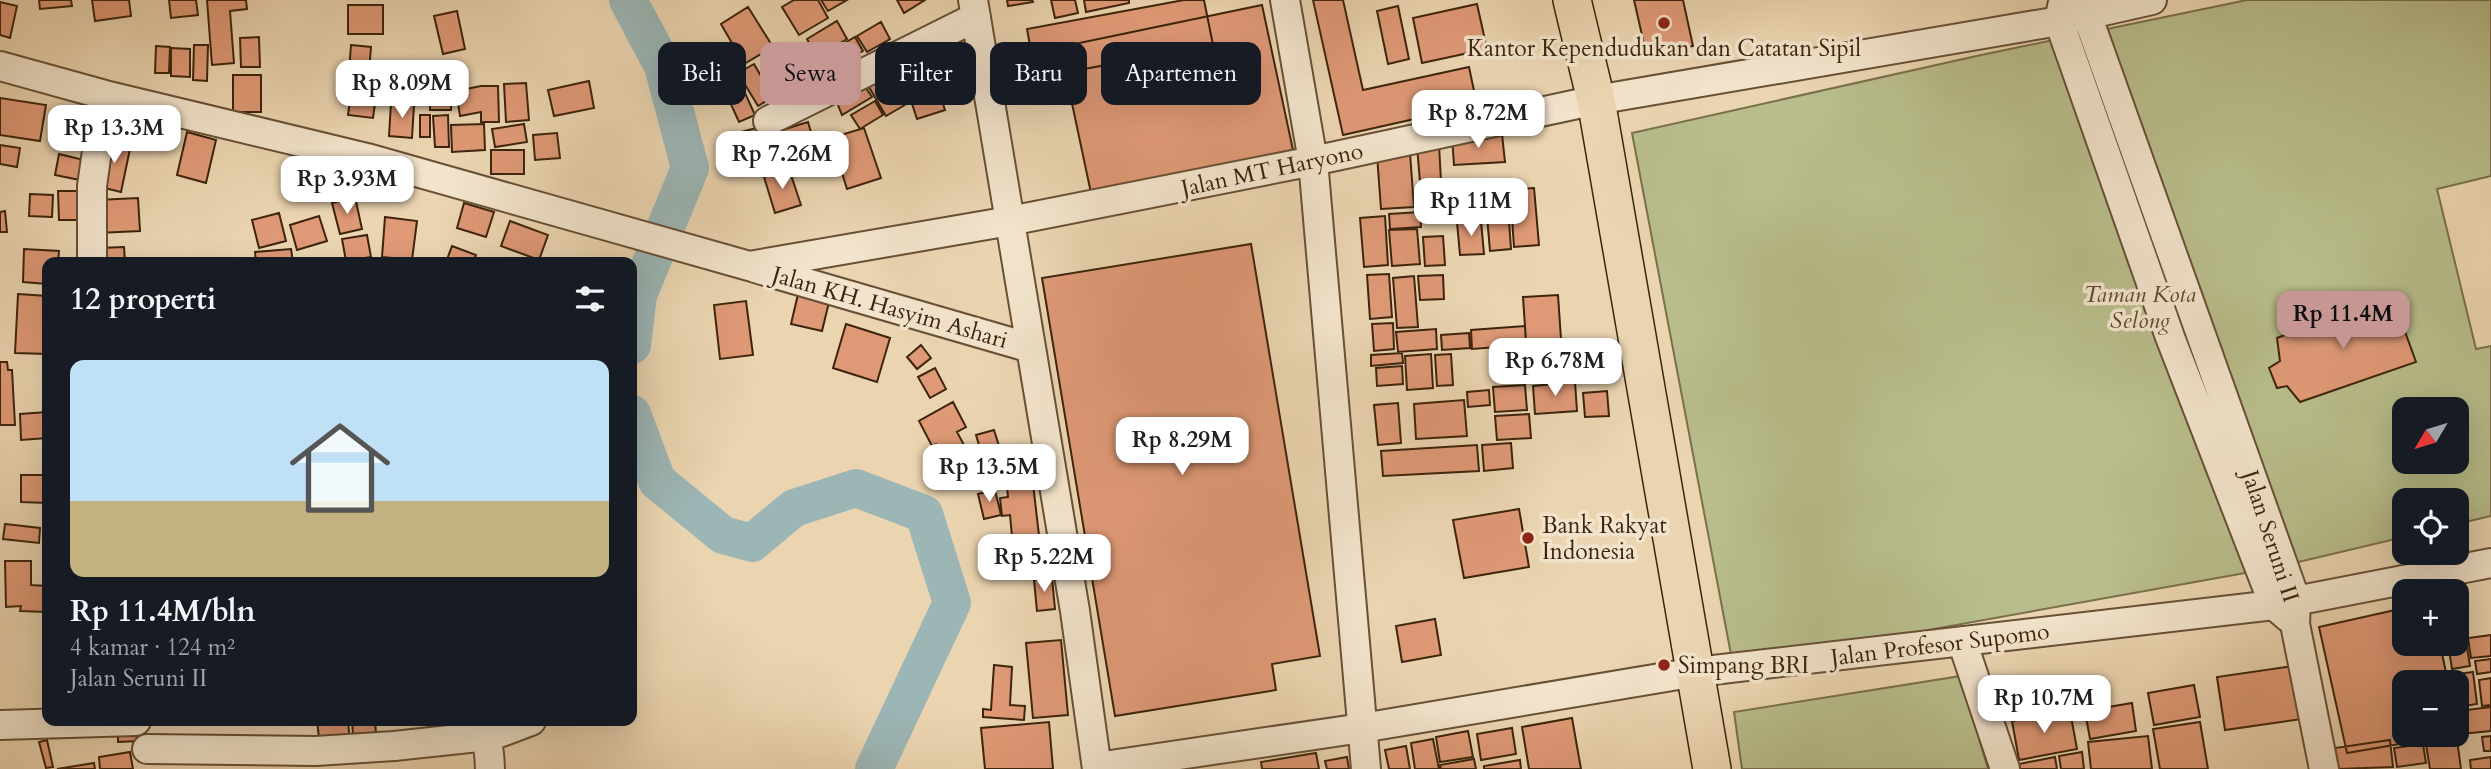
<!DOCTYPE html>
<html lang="id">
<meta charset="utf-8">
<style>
body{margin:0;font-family:Cardo,serif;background:#20242c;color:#f1f3f6;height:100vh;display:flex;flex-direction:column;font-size:26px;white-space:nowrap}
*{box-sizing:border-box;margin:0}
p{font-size:23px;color:#9ea1a6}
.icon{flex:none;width:38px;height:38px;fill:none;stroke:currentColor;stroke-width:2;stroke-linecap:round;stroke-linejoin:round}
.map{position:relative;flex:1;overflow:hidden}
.drawer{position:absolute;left:42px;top:257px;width:595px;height:469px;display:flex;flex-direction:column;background:#171b24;border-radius:14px;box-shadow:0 7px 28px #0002}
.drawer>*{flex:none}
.banner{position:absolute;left:658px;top:42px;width:665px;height:63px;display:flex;gap:14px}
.needle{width:46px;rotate:232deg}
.controls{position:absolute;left:2392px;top:397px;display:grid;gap:14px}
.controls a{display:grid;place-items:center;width:77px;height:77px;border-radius:14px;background:#171b24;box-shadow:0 7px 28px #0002;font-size:35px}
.price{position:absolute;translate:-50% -60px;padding:0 16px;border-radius:14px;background:#fff;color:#222;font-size:23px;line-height:46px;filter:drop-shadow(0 2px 4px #0008)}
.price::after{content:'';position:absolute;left:50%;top:42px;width:21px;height:16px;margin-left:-10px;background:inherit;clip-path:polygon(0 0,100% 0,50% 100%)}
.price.active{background:#c59692;color:#111}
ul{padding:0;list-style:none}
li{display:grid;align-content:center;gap:14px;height:371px;padding:0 28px}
li span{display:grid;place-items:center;height:217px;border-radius:14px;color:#555}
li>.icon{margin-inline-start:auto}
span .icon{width:126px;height:126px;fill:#fffc;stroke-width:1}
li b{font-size:30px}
h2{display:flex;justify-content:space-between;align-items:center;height:84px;padding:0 28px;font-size:30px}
.chip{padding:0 24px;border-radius:14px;background:#171b24;box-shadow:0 7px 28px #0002;font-size:24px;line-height:63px}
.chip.active{background:#c59692;color:#111}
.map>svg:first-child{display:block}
.green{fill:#b8bd8b;stroke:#7a704c;stroke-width:2;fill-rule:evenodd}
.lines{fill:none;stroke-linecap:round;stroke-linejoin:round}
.river{stroke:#9cb6b6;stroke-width:38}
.building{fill:#df9976;stroke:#3d240c;stroke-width:2}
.minor-casing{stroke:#685035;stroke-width:32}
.major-casing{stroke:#3d240c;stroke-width:40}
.minor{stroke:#f2e4cc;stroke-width:28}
.major{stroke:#ebd5b1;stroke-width:37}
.poi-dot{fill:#8f2418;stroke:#f2e4cc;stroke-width:2.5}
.labels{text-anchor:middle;stroke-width:7;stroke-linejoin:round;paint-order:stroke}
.poi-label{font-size:23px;fill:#3d240c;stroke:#f2e4cc;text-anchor:start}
.street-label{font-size:23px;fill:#3d240c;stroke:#f2e4cc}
.park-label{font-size:23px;font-style:italic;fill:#5c4a2c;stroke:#f2e4cc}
</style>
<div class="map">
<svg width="2491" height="769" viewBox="0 0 2491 769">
<rect width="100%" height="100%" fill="#ebd5b1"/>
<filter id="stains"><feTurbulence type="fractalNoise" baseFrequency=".00286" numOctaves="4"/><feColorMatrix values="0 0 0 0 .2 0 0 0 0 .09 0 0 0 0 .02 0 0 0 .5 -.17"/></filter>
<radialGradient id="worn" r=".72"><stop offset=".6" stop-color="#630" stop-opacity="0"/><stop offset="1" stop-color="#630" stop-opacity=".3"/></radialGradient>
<path class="green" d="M2247,0H2491V176L2437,189L2476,349L2491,346V516L2457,524V500H2404V537L2273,568L1733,665L1632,133L1981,55ZM2404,410H2457V462H2404Z
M1961,676L1988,769H1742L1734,712Z"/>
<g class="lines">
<path class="river" d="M628,0L663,66L690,168L638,295L632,345
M632,414L657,481L723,535L752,543L794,508L856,488L924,514L952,603L874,769"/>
</g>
<path class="building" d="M39,0H71L72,6L40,9Z
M92,0H129L131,16L95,21Z
M169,0H196L198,15L171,18Z
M207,0H246L247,9L230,11L234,63L212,65Z
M794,0H818L828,18L799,35L782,7Z
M821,0H847L828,11Z
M897,0H925L904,13Z
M1007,0H1032L1033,2L1008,6Z
M1051,0H1075L1078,13L1055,18Z
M1084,0H1129V3L1086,12Z
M1184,0H1204L1213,45L1036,78L1027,29Z
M1313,0H1343L1363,90L1469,67L1477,105L1343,135Z
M1634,0H1683L1693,46L1647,57Z
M0,2L17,6L10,38L0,35Z
M1477,4L1487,49L1422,63L1413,18Z
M348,5H383V34H348Z
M1262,5L1293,150L1091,193L1060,47Z
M1398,6L1409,59L1388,64L1377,11Z
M748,7L773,47L744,64L721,24Z
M457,11L465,49L443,54L434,16Z
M837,21L847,39L817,57L807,39Z
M881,22L890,39L867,52L857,36Z
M960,32L977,61L942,82L925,54Z
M259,37L260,67H241L240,38Z
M855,37L863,51L826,73L818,59Z
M194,45H208L207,81L193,80Z
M351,45L371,47L369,72L349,71Z
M156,46L170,47L169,73H155Z
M171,48L190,49V77L171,76Z
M919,53L928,67L904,81L896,65Z
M807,61L823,87L802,99L787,73Z
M754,64L773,97L758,106L738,73Z
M890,68L910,102L886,116L866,82Z
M933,72L945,110L917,119L905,82Z
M233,75H261V112H233Z
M396,76L420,80L417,102L393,99Z
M353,79L378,82L373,118L348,115Z
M589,81L594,108L554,116L548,90Z
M740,82L755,115L739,122L724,89Z
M526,83L529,120L506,122L504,84Z
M864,85L872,97L842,115L838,105Z
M481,86H498L499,122H481V112L460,116L456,91Z
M430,93H451V110H430Z
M0,98L46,105L40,141L0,135Z
M875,101L883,115L860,129L851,115Z
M391,103L414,105L412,138L389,136Z
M420,115H430V137H420Z
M448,115L449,147H435L433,116Z
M111,116L141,124L135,143L107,135Z
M808,122L818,156L790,165L779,131Z
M484,124L485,150L452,152L451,125Z
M524,124L527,142L495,147L492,129Z
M772,124L780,156L749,164L741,132Z
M864,128L881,178L847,189L831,138Z
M187,132L216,140L206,183L177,175Z
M557,133L560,158L535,160L533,135Z
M1502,134L1505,162L1454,165L1452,137Z
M106,139L131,144L121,192L96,186Z
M0,145L20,148L17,167L0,164Z
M1439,145L1441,181L1420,182L1417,146Z
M491,150H524V174H491Z
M1410,153L1414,207L1381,209L1377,155Z
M59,154L84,160L80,180L55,175Z
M789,169L801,205L775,213L764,177Z
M1534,188L1539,245L1514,247L1510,190Z
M58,191H80V220H59Z
M1507,192L1511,249L1490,251L1485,193Z
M30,194L53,195L52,217L29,216Z
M355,197L362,229L340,234L332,203Z
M138,198L140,231L98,233L97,200Z
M464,203L494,212L486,237L457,228Z
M5,211L7,232H0V212Z
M1420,212L1421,227L1390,229L1389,214Z
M279,213L286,241L259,248L252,220Z
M319,216L327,241L297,250L290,225Z
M1385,216L1388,265L1364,267L1360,218Z
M385,217L417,221L412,260L382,257Z
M510,221L548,235L539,260L501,246Z
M1481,221L1484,254L1460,255L1457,222Z
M1417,229L1420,264L1392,266L1389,230Z
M367,235L371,257L346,261L342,239Z
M1443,236L1445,265L1425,266L1423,237Z
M1251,244L1320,656L1272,664L1276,690L1115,716L1042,278Z
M452,246L476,255L473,262H446Z
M124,247L125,262H99V248Z
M24,249L59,251L58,262H47V284L23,282Z
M291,249L293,262H256L255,252Z
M1389,274L1392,317L1370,319L1367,275Z
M1443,275L1444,299L1420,300L1418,276Z
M1414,276L1418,327L1397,328L1393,278Z
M799,290L830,298L822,331L791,324Z
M18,294L47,296V354L15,353Z
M1558,295L1561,339L1526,341L1523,297Z
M2392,296L2416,362L2300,402L2287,386L2277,388L2269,368L2280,361L2277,338Z
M746,301L753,355L720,359L714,305Z
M1393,323L1394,349L1374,351L1372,324Z
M846,324L890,338L877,382L833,368Z
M1525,326L1526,345L1472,349L1471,330Z
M1436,329L1437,349L1398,352L1396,332Z
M1469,333L1470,348L1442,350L1441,335Z
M921,345L931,358L917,369L907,357Z
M1576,345L1579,376L1526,380L1524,349Z
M1402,353L1403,363L1371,366V355Z
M1431,354L1433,388L1407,390L1405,356Z
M1451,354L1453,385L1437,386L1435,355Z
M0,362H7L8,370H12L15,425H0Z
M1402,366L1403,384L1377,386L1376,368Z
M935,368L946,389L930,398L918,377Z
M1575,382L1577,411L1535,414L1533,386Z
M1525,385L1527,410L1495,412L1493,387Z
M1489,390L1490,405L1468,407L1467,392Z
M1607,391L1609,416L1585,417L1583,393Z
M1464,400L1467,436L1416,439L1414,404Z
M953,402L966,427L957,432L979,473L958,484L936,444L932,446L919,421Z
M1398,403L1401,443L1378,445L1374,405Z
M47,412V438L21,440L20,414Z
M1529,414L1531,438L1497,440L1495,416Z
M994,430L1000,449L982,455L976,435Z
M1511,443L1513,468L1484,471L1482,445Z
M1477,445L1479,471L1383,476L1381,451Z
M1029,449L1040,544L1013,547L1010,515L1002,516L1000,498L1008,497L1003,452Z
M21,475H47V503L21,502Z
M995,490L1001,515L984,519L978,494Z
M1519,509L1529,567L1464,578L1453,520Z
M5,524L40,528L39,543L3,539Z
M5,561H31V585L47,586V612L20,611L21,606L6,607Z
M1052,578L1055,609L1037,611L1034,580Z
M2404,608V644H2440L2448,682H2404V735H2452L2347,753L2319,627Z
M1435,619L1441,655L1402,662L1396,626Z
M2465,634L2470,666L2452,669L2448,644H2457V635Z
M2491,635V656L2471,658L2468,638Z
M1061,640L1068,715L1033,718L1026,643Z
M2491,659V672L2477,674L2475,661Z
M994,665L1012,667L1010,705L1025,706L1024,720L983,717V709L991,710Z
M2294,666L2302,719L2225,730L2217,677Z
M2473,672L2477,704L2457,707V682H2453L2452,675Z
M2491,678V705L2482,706L2479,680Z
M2194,685L2200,717L2154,725L2148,693Z
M2132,703L2136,731L2090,739L2085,711Z
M2491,707V731L2461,734L2458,711Z
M2070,711L2077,749L2019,760L2012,721Z
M1572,718L1581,769H1529L1522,727Z
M317,721H348L350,743L320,746Z
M352,721H375L376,733L353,734Z
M1049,722L1053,769H985L981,728Z
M2200,722L2208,769H2160L2153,729Z
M1512,728L1516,754L1481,760L1477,734Z
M118,731H139V741L118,742Z
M1468,731L1473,757L1440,762L1436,737Z
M2148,736L2152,769H2091L2088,742Z
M2491,736V751H2484L2482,737Z
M1433,739L1439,769H1415L1411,743Z
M47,740L53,767L46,768L39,742Z
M2390,740L2393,767L2338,769L2335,748Z
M2457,740L2461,769H2430L2426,744Z
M2423,744L2426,763L2397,767L2394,748Z
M1406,746L1410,769H1389L1385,750Z
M130,752L133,769H100L99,757Z
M2082,752L2084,769H2061L2059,756Z
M1316,753L1319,769H1262L1261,762Z
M1347,757L1349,769H1327L1325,761Z
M2055,757L2057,769H2020L2019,764Z
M2491,757V769H2471L2470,760Z
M1474,759L1476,769H1441L1440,765Z
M1520,760L1521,769H1484V766Z
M94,763L95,769H57Z"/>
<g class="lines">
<defs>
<path id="minor" d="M973,0L1075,611L1097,769
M1285,0L1313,161L1366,769
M2074,1L2087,15L2296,601L2295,624L2324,769
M2063,2L2059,21L2170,337L2274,605L2288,617
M0,66L105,95L367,158L749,266L1010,221L1313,161L1596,100L2059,21L2152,0
M768,121L976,17
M92,262V186L105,95
M755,268L1031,348
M1962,641L2005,769
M0,725L136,721
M483,739L531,721
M147,749L316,751L394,746L478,737C491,742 489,757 490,769
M1097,767L1362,728L1696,672L2274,605L2491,563"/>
<path id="major" d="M1572,0L1596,100L1712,769"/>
</defs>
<use href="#minor" class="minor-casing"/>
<use href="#major" class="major-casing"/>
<use href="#minor" class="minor"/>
<use href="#major" class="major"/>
</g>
<g class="poi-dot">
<circle cx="1664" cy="23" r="7"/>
<circle cx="1528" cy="538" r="7"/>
<circle cx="1664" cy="665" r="7"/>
</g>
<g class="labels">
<g class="poi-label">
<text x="1664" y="56" text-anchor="middle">Kantor Kependudukan dan Catatan Sipil</text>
<text x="1542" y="533">Bank Rakyat<tspan x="1542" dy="26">Indonesia</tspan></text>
<text x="1678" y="673">Simpang BRI</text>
</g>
<g class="street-label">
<text transform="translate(1272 169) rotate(-12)" y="8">Jalan MT Haryono</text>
<text transform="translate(890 307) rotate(16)" y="8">Jalan KH. Hasyim Ashari</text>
<text transform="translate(2271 536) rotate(72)" y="8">Jalan Seruni II</text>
<text transform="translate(1940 644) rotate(-7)" y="8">Jalan Profesor Supomo</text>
</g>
<g class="park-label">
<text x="2140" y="302">Taman Kota<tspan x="2140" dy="26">Selong</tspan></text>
</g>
</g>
<rect width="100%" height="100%" filter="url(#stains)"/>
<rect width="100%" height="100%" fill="url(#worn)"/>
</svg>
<div class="controls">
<a><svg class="needle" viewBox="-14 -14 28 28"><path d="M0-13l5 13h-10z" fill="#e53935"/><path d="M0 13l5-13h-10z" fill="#9ea1a6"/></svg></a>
<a><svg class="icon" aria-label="locate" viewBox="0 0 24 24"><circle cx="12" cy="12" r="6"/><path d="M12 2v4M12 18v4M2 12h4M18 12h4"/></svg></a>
<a>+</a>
<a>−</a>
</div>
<b class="price" style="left:402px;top:120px">Rp 8.09M</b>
<b class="price" style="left:1478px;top:150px">Rp 8.72M</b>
<b class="price" style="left:114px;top:165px">Rp 13.3M</b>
<b class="price" style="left:782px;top:191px">Rp 7.26M</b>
<b class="price" style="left:347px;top:216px">Rp 3.93M</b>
<b class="price" style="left:1471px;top:238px">Rp 11M</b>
<b class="price active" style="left:2343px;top:351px">Rp 11.4M</b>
<b class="price" style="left:1555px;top:398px">Rp 6.78M</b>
<b class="price" style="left:1182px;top:477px">Rp 8.29M</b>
<b class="price" style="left:989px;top:504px">Rp 13.5M</b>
<b class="price" style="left:1044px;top:594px">Rp 5.22M</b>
<b class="price" style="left:2044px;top:735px">Rp 10.7M</b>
<div class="banner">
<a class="chip">Beli</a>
<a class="chip active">Sewa</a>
<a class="chip">Filter</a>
<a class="chip">Baru</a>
<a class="chip">Apartemen</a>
</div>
<section class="drawer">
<h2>12 properti<svg class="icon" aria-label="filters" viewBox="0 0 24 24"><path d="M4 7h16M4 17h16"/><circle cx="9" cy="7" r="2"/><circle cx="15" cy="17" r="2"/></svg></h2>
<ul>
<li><span style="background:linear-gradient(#bfe0f5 65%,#c2b280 0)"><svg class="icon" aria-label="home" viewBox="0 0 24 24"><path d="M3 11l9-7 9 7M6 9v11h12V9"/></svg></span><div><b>Rp 11.4M/bln</b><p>4 kamar · 124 m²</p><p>Jalan Seruni II</p></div></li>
</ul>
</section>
</div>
